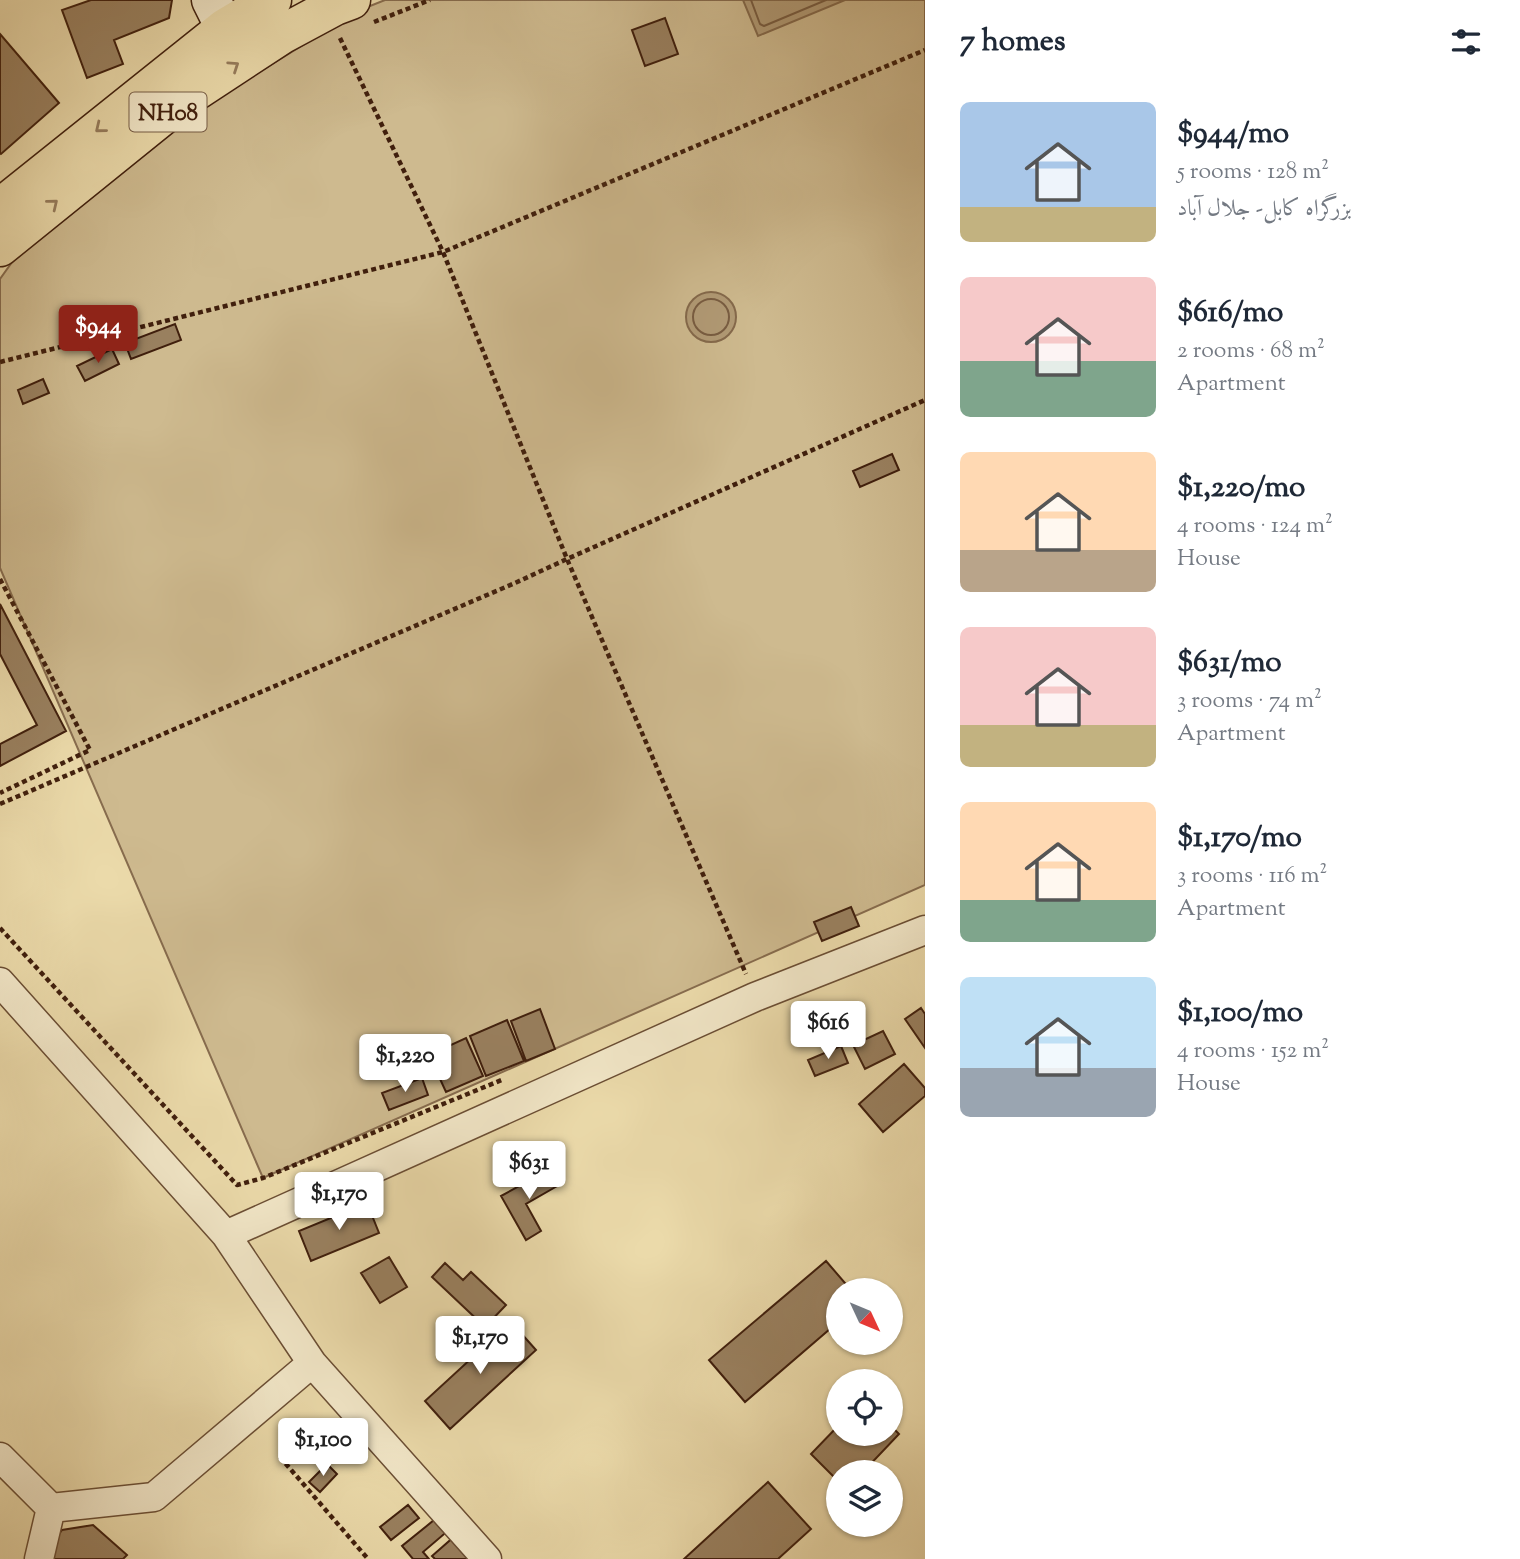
<!DOCTYPE html>
<meta charset="utf-8">
<style>
body{margin:0;font-family:"Sorts Mill Goudy",Amiri,serif;background:#f6f6f7;color:#1f2937;height:100vh;display:flex;flex-direction:column;font-size:26px;white-space:nowrap}
*{box-sizing:border-box;margin:0}
p{font-size:23px;color:#747a83}
.icon{flex:none;width:38px;height:38px;fill:none;stroke:currentColor;stroke-width:2;stroke-linecap:round;stroke-linejoin:round}
.map{position:relative;flex:1;overflow:hidden}
.sheet{display:flex;flex-direction:column;background:#fff;width:595px}
.sheet>*{flex:none}
.needle{width:46px;rotate:134deg}
.controls{position:absolute;left:826px;top:1278px;display:grid;gap:14px}
.controls a{display:grid;place-items:center;width:77px;height:77px;border-radius:50%;background:#fff;box-shadow:0 2px 5px #0004;font-size:35px}
.price{position:absolute;translate:-50% -60px;padding:0 16px;border-radius:7px;background:#fff;color:#222;font-size:23px;line-height:46px;filter:drop-shadow(0 2px 4px #0008)}
.price::after{content:'';position:absolute;left:50%;top:42px;width:21px;height:16px;margin-left:-10px;background:inherit;clip-path:polygon(0 0,100% 0,50% 100%)}
.price.current{background:#8f2418;color:#fff}
ul{padding:0;list-style:none}
li{display:flex;align-items:center;gap:21px;height:175px;padding:0 35px}
li span{display:grid;place-items:center;flex:none;width:196px;height:140px;border-radius:10px;color:#555}
li>.icon{margin-inline-start:auto}
span .icon{width:84px;height:84px;fill:#fffc;stroke-width:1}
li b{font-size:30px}
h2{display:flex;justify-content:space-between;align-items:center;height:84px;padding:0 35px;font-size:30px}
main{display:flex;flex:1;min-height:0}
.map>svg:first-child{display:block}
.green{fill:#ceba8f;stroke:#876c4e;stroke-width:2}
.water{fill:#b19a75;stroke:#84694b;stroke-width:2}
.lines{fill:none;stroke-linecap:round;stroke-linejoin:round}
.shore{stroke:#785c41;stroke-width:2}
.building{fill:#99805f;stroke:#401f0d;stroke-width:2}
.minor-casing{stroke:#6b4e34;stroke-width:31}
.secondary-casing{stroke:#401f0d;stroke-width:41}
.trunk-casing{stroke:#401f0d;stroke-width:41}
.path{stroke:#401f0d;stroke-width:4.5;stroke-dasharray:5 3.5;stroke-linecap:butt}
.minor{stroke:#f2e7c8;stroke-width:28}
.secondary{stroke:#f2e7c8;stroke-width:38}
.trunk{stroke:#ebdaaa;stroke-width:38}
.oneway{stroke:#967c5c}
.labels{text-anchor:middle;stroke-width:5;stroke-linejoin:round;paint-order:stroke}
.shield{fill:#f2e7c8;stroke:#755b45;stroke-width:2}
.shield-label{font-size:23px;font-weight:bold;fill:#401f0d}
</style>
<main>
<div class="map">
<svg width="925" height="1559" viewBox="0 0 925 1559">
<rect width="100%" height="100%" fill="#ebdaaa"/>
<filter id="stains"><feTurbulence type="fractalNoise" baseFrequency=".00286" numOctaves="4"/><feColorMatrix values="0 0 0 0 .2 0 0 0 0 .09 0 0 0 0 .02 0 0 0 .5 -.17"/></filter>
<radialGradient id="worn" r=".72"><stop offset=".6" stop-color="#630" stop-opacity="0"/><stop offset="1" stop-color="#630" stop-opacity=".3"/></radialGradient>
<path class="green" d="M385,0H925V885L263,1178L0,568V279L35,230L160,133L360,10Z"/>
<path class="water" d="M743,0H845L758,36Z
M686 317a25 25 0 1 1 50 0a25 25 0 1 1-50 0Z"/>
<g class="lines">
<path class="shore" d="M751,0L760,24L764,26L826,0
M693 317a18 18 0 1 1 36 0a18 18 0 1 1-36 0Z"/>
</g>
<path class="building" d="M91,0H172L169,18L114,40L123,64L87,78L62,10Z
M665,18L678,54L645,66L632,30Z
M0,34L59,103L1,154L0,153Z
M175,324L181,340L131,359L125,343Z
M112,349L119,364L85,381L77,366Z
M43,379L49,393L23,404L18,390Z
M892,454L899,470L860,487L853,471Z
M0,604L66,731L0,766V744L37,725L0,654Z
M851,907L859,926L822,941L814,922Z
M921,1008L925,1014V1048L905,1019Z
M540,1009L555,1049L526,1061L511,1021Z
M507,1020L524,1061L486,1076L470,1036Z
M883,1031L895,1054L865,1069L853,1045Z
M466,1038L483,1076L446,1092L429,1055Z
M841,1046L848,1063L815,1076L808,1060Z
M904,1064L925,1088V1096L883,1132L859,1104Z
M422,1078L428,1095L389,1110L382,1093Z
M550,1169L559,1185L526,1204L541,1231L526,1240L501,1196Z
M367,1203L379,1233L311,1261L299,1231Z
M389,1257L407,1287L380,1303L361,1273Z
M826,1261L851,1290H838V1322L745,1402L709,1360Z
M445,1263L463,1280L471,1272L506,1305L485,1327L432,1277Z
M511,1322L536,1350L450,1429L425,1401Z
M838,1426V1433H891V1426L899,1434L863,1472H838V1481L811,1454Z
M327,1464L337,1474L320,1492L309,1482Z
M768,1482L811,1529L778,1559H684Z
M408,1505L419,1518L391,1540L380,1527Z
M439,1516L450,1529L423,1552L429,1559H413L402,1546Z
M93,1525L127,1555L123,1559H46V1552L62,1530Z
M456,1535L477,1559H435L432,1556Z"/>
<g class="lines">
<defs>
<path id="minor" d="M0,982L226,1235L755,997L925,930
M312,1363L487,1559
M0,1457L51,1508
M39,1559L51,1508L154,1497L312,1363L226,1235"/>
<path id="secondary" d="M211,0L225,28"/>
<path id="trunk" d="M0,208L225,28L272,0
M0,247L182,100L281,35L335,6L351,0"/>
</defs>
<use href="#minor" class="minor-casing"/>
<use href="#secondary" class="secondary-casing"/>
<use href="#trunk" class="trunk-casing"/>
<path class="path" d="M374,22L430,0
M340,38L443,252L567,559L746,974
M0,362L443,252L925,50
M0,579L90,750L0,793
M0,804L515,583L567,559L925,400
M0,928L237,1185L263,1178L504,1079
M280,1457L368,1559"/>
<use href="#minor" class="minor"/>
<use href="#secondary" class="secondary"/>
<use href="#trunk" class="trunk"/>
</g>
<defs><path id="oneway-chevron" d="M-2-3.5L2.5 0L-2 3.5" fill="none" stroke-width="1.6" stroke-linecap="round" stroke-linejoin="round" transform="scale(1.75)"/></defs>
<g class="oneway">
<use href="#oneway-chevron" transform="translate(234 66) rotate(-34)"/>
<use href="#oneway-chevron" transform="translate(100 128) rotate(141)"/>
<use href="#oneway-chevron" transform="translate(53 204) rotate(-39)"/>
</g>
<g class="labels">
<rect class="shield" x="129.5" y="92.5" width="77" height="39" rx="5"/>
<g class="shield-label">
<text x="168" y="120">NH08</text>
</g>
</g>
<rect width="100%" height="100%" filter="url(#stains)"/>
<rect width="100%" height="100%" fill="url(#worn)"/>
</svg>
<div class="controls">
<a><svg class="needle" viewBox="-14 -14 28 28"><path d="M0-13l5 13h-10z" fill="#e53935"/><path d="M0 13l5-13h-10z" fill="#747a83"/></svg></a>
<a><svg class="icon" aria-label="locate" viewBox="0 0 24 24"><circle cx="12" cy="12" r="6"/><path d="M12 2v4M12 18v4M2 12h4M18 12h4"/></svg></a>
<a><svg class="icon" aria-label="layers" viewBox="0 0 24 24"><path d="M12 4l9 5-9 5-9-5zM3 14l9 5 9-5"/></svg></a>
</div>
<b class="price current" style="left:98px;top:365px">$944</b>
<b class="price" style="left:828px;top:1061px">$616</b>
<b class="price" style="left:405px;top:1094px">$1,220</b>
<b class="price" style="left:529px;top:1201px">$631</b>
<b class="price" style="left:339px;top:1232px">$1,170</b>
<b class="price" style="left:480px;top:1376px">$1,170</b>
<b class="price" style="left:323px;top:1478px">$1,100</b>
</div>
<section class="sheet">
<h2>7 homes<svg class="icon" aria-label="filters" viewBox="0 0 24 24"><path d="M4 7h16M4 17h16"/><circle cx="9" cy="7" r="2"/><circle cx="15" cy="17" r="2"/></svg></h2>
<ul>
<li><span style="background:linear-gradient(#a9c7e8 75%,#c2b280 0)"><svg class="icon" aria-label="home" viewBox="0 0 24 24"><path d="M3 11l9-7 9 7M6 9v11h12V9"/></svg></span><div><b>$944/mo</b><p>5 rooms · 128 m²</p><p>بزرگراه کابل- جلال آباد</p></div></li>
<li><span style="background:linear-gradient(#f6c9c9 60%,#7fa58c 0)"><svg class="icon" aria-label="home" viewBox="0 0 24 24"><path d="M3 11l9-7 9 7M6 9v11h12V9"/></svg></span><div><b>$616/mo</b><p>2 rooms · 68 m²</p><p>Apartment</p></div></li>
<li><span style="background:linear-gradient(#ffd9b3 70%,#b9a48a 0)"><svg class="icon" aria-label="home" viewBox="0 0 24 24"><path d="M3 11l9-7 9 7M6 9v11h12V9"/></svg></span><div><b>$1,220/mo</b><p>4 rooms · 124 m²</p><p>House</p></div></li>
<li><span style="background:linear-gradient(#f6c9c9 70%,#c2b280 0)"><svg class="icon" aria-label="home" viewBox="0 0 24 24"><path d="M3 11l9-7 9 7M6 9v11h12V9"/></svg></span><div><b>$631/mo</b><p>3 rooms · 74 m²</p><p>Apartment</p></div></li>
<li><span style="background:linear-gradient(#ffd9b3 70%,#7fa58c 0)"><svg class="icon" aria-label="home" viewBox="0 0 24 24"><path d="M3 11l9-7 9 7M6 9v11h12V9"/></svg></span><div><b>$1,170/mo</b><p>3 rooms · 116 m²</p><p>Apartment</p></div></li>
<li><span style="background:linear-gradient(#bfe0f5 65%,#9aa5b1 0)"><svg class="icon" aria-label="home" viewBox="0 0 24 24"><path d="M3 11l9-7 9 7M6 9v11h12V9"/></svg></span><div><b>$1,100/mo</b><p>4 rooms · 152 m²</p><p>House</p></div></li>
</ul>
</section>
</main>
